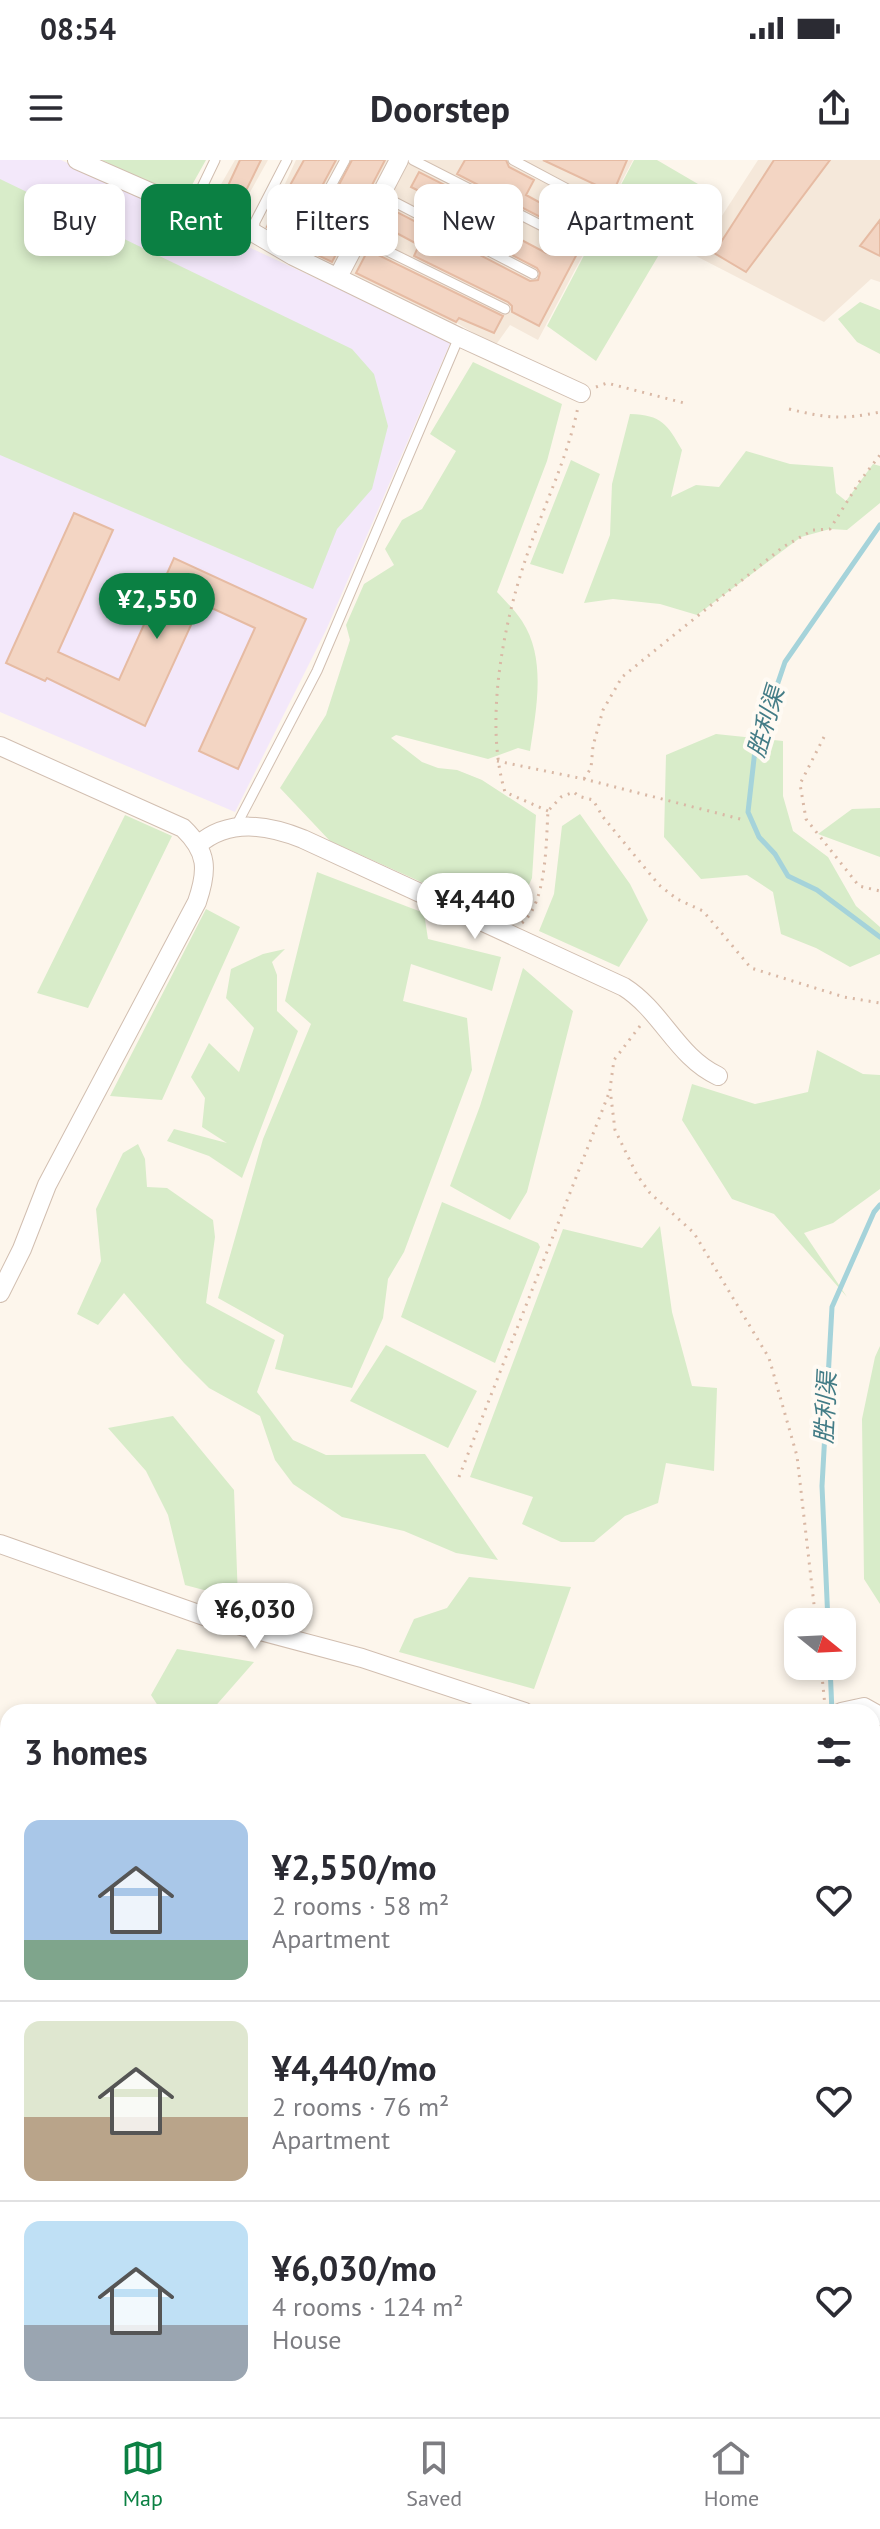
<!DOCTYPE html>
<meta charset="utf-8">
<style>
body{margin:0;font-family:"PT Sans","Noto Sans SC",sans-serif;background:#f2f2f3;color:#2b2b33;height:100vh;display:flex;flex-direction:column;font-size:30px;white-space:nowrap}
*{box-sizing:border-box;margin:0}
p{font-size:26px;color:#7c7c81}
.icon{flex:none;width:44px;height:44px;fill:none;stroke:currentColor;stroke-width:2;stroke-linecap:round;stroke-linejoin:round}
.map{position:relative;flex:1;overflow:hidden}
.sheet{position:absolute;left:0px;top:1544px;width:880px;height:714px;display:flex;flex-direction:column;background:#fff;border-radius:24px 24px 0 0;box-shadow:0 4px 12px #0003}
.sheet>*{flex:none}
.guide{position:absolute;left:24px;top:24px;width:832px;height:72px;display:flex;gap:16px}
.needle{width:52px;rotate:108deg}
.buttons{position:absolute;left:784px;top:1448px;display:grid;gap:16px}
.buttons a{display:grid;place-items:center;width:72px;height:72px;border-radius:16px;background:#fff;box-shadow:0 4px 12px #0003;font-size:40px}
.price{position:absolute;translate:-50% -68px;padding:0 18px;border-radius:28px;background:#fff;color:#222;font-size:26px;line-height:52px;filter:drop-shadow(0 2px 4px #0008)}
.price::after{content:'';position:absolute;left:50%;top:48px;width:24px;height:18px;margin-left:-12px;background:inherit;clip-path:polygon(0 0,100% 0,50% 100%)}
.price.current{background:#0b8043;color:#fff}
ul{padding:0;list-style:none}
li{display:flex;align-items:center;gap:24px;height:200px;padding:0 24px}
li+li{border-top:2px solid #e1e1e2}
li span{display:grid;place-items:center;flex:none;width:224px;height:160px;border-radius:16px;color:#555}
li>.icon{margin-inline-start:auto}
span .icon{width:96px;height:96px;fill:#fffc;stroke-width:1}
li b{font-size:34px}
h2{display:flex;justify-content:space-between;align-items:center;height:96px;padding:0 24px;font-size:34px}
.tag{padding:0 28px;border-radius:16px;background:#fff;box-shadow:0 4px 12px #0003;font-size:28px;line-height:72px}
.tag.current{background:#0b8043;color:#fff}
.status{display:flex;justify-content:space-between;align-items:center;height:56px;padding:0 40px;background:#fff;direction:ltr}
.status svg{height:22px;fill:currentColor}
header{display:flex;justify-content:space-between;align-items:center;height:104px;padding:0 24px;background:#fff;font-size:36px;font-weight:800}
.menu{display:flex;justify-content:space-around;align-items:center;height:112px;border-top:2px solid #e1e1e2;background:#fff;font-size:22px;color:#7c7c81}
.menu a{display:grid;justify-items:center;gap:4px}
.menu .current{color:#0b8043}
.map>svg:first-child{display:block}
.residential{fill:#f5e8da}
.education{fill:#f3e8fa}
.green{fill:#d8ecc9}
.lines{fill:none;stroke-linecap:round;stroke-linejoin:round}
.stream{stroke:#a5d3da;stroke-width:5}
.building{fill:#f3d5c3;stroke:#e6bba3;stroke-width:2}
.service-casing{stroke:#d1beb0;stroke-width:11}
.minor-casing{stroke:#d1beb0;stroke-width:20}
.path{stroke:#d9b8a5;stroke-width:3;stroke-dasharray:2 6;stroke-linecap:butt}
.service{stroke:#fff;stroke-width:9}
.minor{stroke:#fff;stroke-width:18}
.labels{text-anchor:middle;stroke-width:8;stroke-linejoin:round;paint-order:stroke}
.water-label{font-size:24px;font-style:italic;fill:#437c86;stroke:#fffaf3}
</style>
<div class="status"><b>08:54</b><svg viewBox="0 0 49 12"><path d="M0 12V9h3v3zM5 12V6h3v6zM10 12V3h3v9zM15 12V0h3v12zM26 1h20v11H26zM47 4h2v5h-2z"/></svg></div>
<header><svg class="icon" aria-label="menu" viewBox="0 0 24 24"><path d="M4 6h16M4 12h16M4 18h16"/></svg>Doorstep<svg class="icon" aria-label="share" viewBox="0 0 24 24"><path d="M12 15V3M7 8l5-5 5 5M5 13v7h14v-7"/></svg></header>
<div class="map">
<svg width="880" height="2257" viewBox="0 0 880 2257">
<rect width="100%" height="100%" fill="#fdf6ec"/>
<path class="residential" d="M235,0H268L235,59L209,45Z
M296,0H633L538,180L510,165L495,186L457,163L451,171L262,74Z
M758,0H880V122L871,119L824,162L696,96Z"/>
<path class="education" d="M0,0H61L451,181L327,468L235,652L0,552Z"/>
<path class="green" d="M102,0H206L183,41Z
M634,0H657L698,24L689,44L596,201L547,166Z
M0,19L352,189L374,214L388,266L372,329L337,369L313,429L0,295Z
M860,142L880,150V194L857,182L838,159Z
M473,202L562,244L547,301L497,432C505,441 515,450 522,461C547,499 536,550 530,591L518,588L488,599L396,575L391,578L422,602L438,608L457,610L482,620L536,655L532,718L512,763L330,681L280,628L326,555L350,480L346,465L364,424L394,405L385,389L402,360L422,349L456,291L430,274Z
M630,254C662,255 667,264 682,290L671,337L696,325L719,327L746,291L790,304L833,307L836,333L846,341L873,304L880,306V343L847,370L830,369L801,377L697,455L660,444L613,439L584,443L610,375L612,324Z
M571,300L600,314L563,414L530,404Z
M716,574L783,581V636L793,671L828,697L856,746L880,767V794L850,807L816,788L781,774L773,732L747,715L701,719L664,677L666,595Z
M880,648V697L818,674L852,649Z
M580,654L630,724L648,760L619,807L539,771L554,734L562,666Z
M125,655L172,676L88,848L37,833Z
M317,712L424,753L428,779L501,797L492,831L411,804L403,841L467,858L472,910L404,1092L388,1119L383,1158L352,1228L275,1209L284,1175L218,1138L263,979L311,864L285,841Z
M206,749L240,767L162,940L110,936Z
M285,789L272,802L277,815V851L298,871L242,1018L209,996L167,981L174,969L227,983L202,967L205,938L191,917L209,883L239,912L254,868L226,838L231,809L263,794Z
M523,808L573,851L527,1032L510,1060L450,1026L480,946Z
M817,890L863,914L880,915V1029L833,1063L804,1073L847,1137L774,1054L732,1039L682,960L692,924L755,944L808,932Z
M138,984L145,999L147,1027L167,1028L213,1060L215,1077L206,1143L275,1180L257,1232L293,1280L326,1295L425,1294L498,1400L456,1393L404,1371L342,1357L293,1324L275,1300L260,1256L209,1228L184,1203L124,1133L98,1165L77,1154L101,1101L96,1049L123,993Z
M442,1042L538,1083L540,1087L495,1203L401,1157Z
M660,1066L672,1152L692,1226L717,1228L714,1311L666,1303L658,1343L625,1356L594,1382H561L522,1364L533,1337L470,1317L563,1069L642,1088Z
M386,1185L477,1231L448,1288L350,1241Z
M880,1186V1444L864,1419L862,1259L875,1197Z
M173,1256L234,1330L238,1439L185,1425L168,1355L146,1311L108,1268Z
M469,1417L571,1427L534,1529L399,1492L414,1459L447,1448Z
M177,1489L254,1502L212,1550L214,1552H162L151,1535Z
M872,1595L880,1604V1818L872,1795Z
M872,1898L880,1919V2011L872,2014Z
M872,2100L880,2102V2249L878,2257H750L749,2250H872Z
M215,2250H727L732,2257H219Z"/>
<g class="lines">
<path class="stream" d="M880,365L785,502L755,590L748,652L759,677L775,694L788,716L817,730L880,777
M828,1462L822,1326L832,1147L874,1052L880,1045
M830,1506L832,1552
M872,1878L880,1895
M872,2022L880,2018
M0,2065L8,2067"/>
</g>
<path class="building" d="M240,0H261L236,51L220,43Z
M304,0H336L292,82L267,67Z
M352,0H385L332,102L305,89Z
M465,0H506L509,7L534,20L526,35L566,57L575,40L598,54L539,166L512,152V146L508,142L414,96L419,85L389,69L397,52L530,121L538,120L540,113L537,108L437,56L443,43L411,27L419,12L518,62L512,75L546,93L559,74L558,66L457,14Z
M543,0H627L613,33Z
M774,0H830L746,112L714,93Z
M880,60V96L860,86Z
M368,90L503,156L494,173L459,158L456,162L356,113Z
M74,353L113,370L58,492L119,520L174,398L306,459L238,609L199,591L255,468L201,443L145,566L47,518L45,521L6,503Z"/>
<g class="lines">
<defs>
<path id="service" d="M413,0L552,71
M513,0L575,33
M381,35L533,114
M191,50L215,0
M254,73L255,62L287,0
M359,77L505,149
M293,96L345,0
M236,666L317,511L459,177
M872,1861L880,1877"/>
<path id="minor" d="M77,0L241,72L254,73L293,96L459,177L581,233
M338,117L399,0
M0,586L183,668C208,692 208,710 197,742L47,1025L22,1089L0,1133
M198,685C229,658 268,665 303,679L624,827C662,851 677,897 718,916
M0,1384L204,1456L362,1498L525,1552
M841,1552L864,1547L880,1556"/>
</defs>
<use href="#service" class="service-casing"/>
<use href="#minor" class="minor-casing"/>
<path class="path" d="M596,227L607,223L688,244
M789,249C826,258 841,260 880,252
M824,577L800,624L806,659L859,726L880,731
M497,601L584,619L744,660
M584,619L591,608L593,586L603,550L622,517L783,387L813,370L830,369L860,321L880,295
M548,651L505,632C484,563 503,465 526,398C543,347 567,300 578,247
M522,763C547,743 546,681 548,651L561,637L574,632L578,636L593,640L603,657L659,725L677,739L703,751L751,808L844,837L880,843
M640,866L614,900L610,929L615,970L637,1015L650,1033L694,1073L769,1198L797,1296L816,1462
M459,1317L609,933
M821,1506L825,1546
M0,1997L8,1999"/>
<use href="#service" class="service"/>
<use href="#minor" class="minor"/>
</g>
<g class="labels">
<g class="water-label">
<text transform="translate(766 562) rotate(-73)" y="8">胜利渠</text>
<text transform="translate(826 1248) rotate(-87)" y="8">胜利渠</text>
</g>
</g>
</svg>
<div class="buttons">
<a><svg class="needle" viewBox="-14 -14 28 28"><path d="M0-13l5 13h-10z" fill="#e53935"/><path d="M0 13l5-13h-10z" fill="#7c7c81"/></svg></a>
</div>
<b class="price current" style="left:157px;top:481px">¥2,550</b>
<b class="price" style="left:475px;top:781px">¥4,440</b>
<b class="price" style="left:255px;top:1491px">¥6,030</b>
<div class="guide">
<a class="tag">Buy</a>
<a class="tag current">Rent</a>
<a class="tag">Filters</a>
<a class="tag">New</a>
<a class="tag">Apartment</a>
</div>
<section class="sheet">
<h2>3 homes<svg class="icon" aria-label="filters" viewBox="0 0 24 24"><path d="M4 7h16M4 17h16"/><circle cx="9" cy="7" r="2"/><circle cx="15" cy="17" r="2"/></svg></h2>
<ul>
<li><span style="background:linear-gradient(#a9c7e8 75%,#7fa58c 0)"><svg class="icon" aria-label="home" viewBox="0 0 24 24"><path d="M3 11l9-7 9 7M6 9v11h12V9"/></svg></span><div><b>¥2,550/mo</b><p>2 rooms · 58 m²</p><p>Apartment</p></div><svg class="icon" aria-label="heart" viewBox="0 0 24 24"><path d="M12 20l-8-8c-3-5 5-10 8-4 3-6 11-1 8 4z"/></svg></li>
<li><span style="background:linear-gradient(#dfe7d0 60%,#b9a48a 0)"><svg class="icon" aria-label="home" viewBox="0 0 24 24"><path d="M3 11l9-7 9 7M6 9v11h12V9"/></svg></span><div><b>¥4,440/mo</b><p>2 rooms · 76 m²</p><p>Apartment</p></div><svg class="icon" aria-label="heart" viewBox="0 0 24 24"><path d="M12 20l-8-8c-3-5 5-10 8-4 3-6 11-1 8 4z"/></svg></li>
<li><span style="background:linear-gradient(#bfe0f5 65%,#9aa5b1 0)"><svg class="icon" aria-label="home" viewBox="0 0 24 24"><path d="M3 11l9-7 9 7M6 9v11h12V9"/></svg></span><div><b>¥6,030/mo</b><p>4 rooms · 124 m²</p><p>House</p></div><svg class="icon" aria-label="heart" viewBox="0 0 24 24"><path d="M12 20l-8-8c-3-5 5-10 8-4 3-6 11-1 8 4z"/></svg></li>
</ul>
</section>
</div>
<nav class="menu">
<a class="current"><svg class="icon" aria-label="map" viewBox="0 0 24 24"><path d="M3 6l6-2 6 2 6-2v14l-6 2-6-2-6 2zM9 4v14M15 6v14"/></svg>Map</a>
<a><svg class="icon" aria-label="saved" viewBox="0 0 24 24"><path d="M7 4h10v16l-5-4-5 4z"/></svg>Saved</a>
<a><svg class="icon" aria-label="home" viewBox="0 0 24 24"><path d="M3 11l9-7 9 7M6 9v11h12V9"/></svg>Home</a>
</nav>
